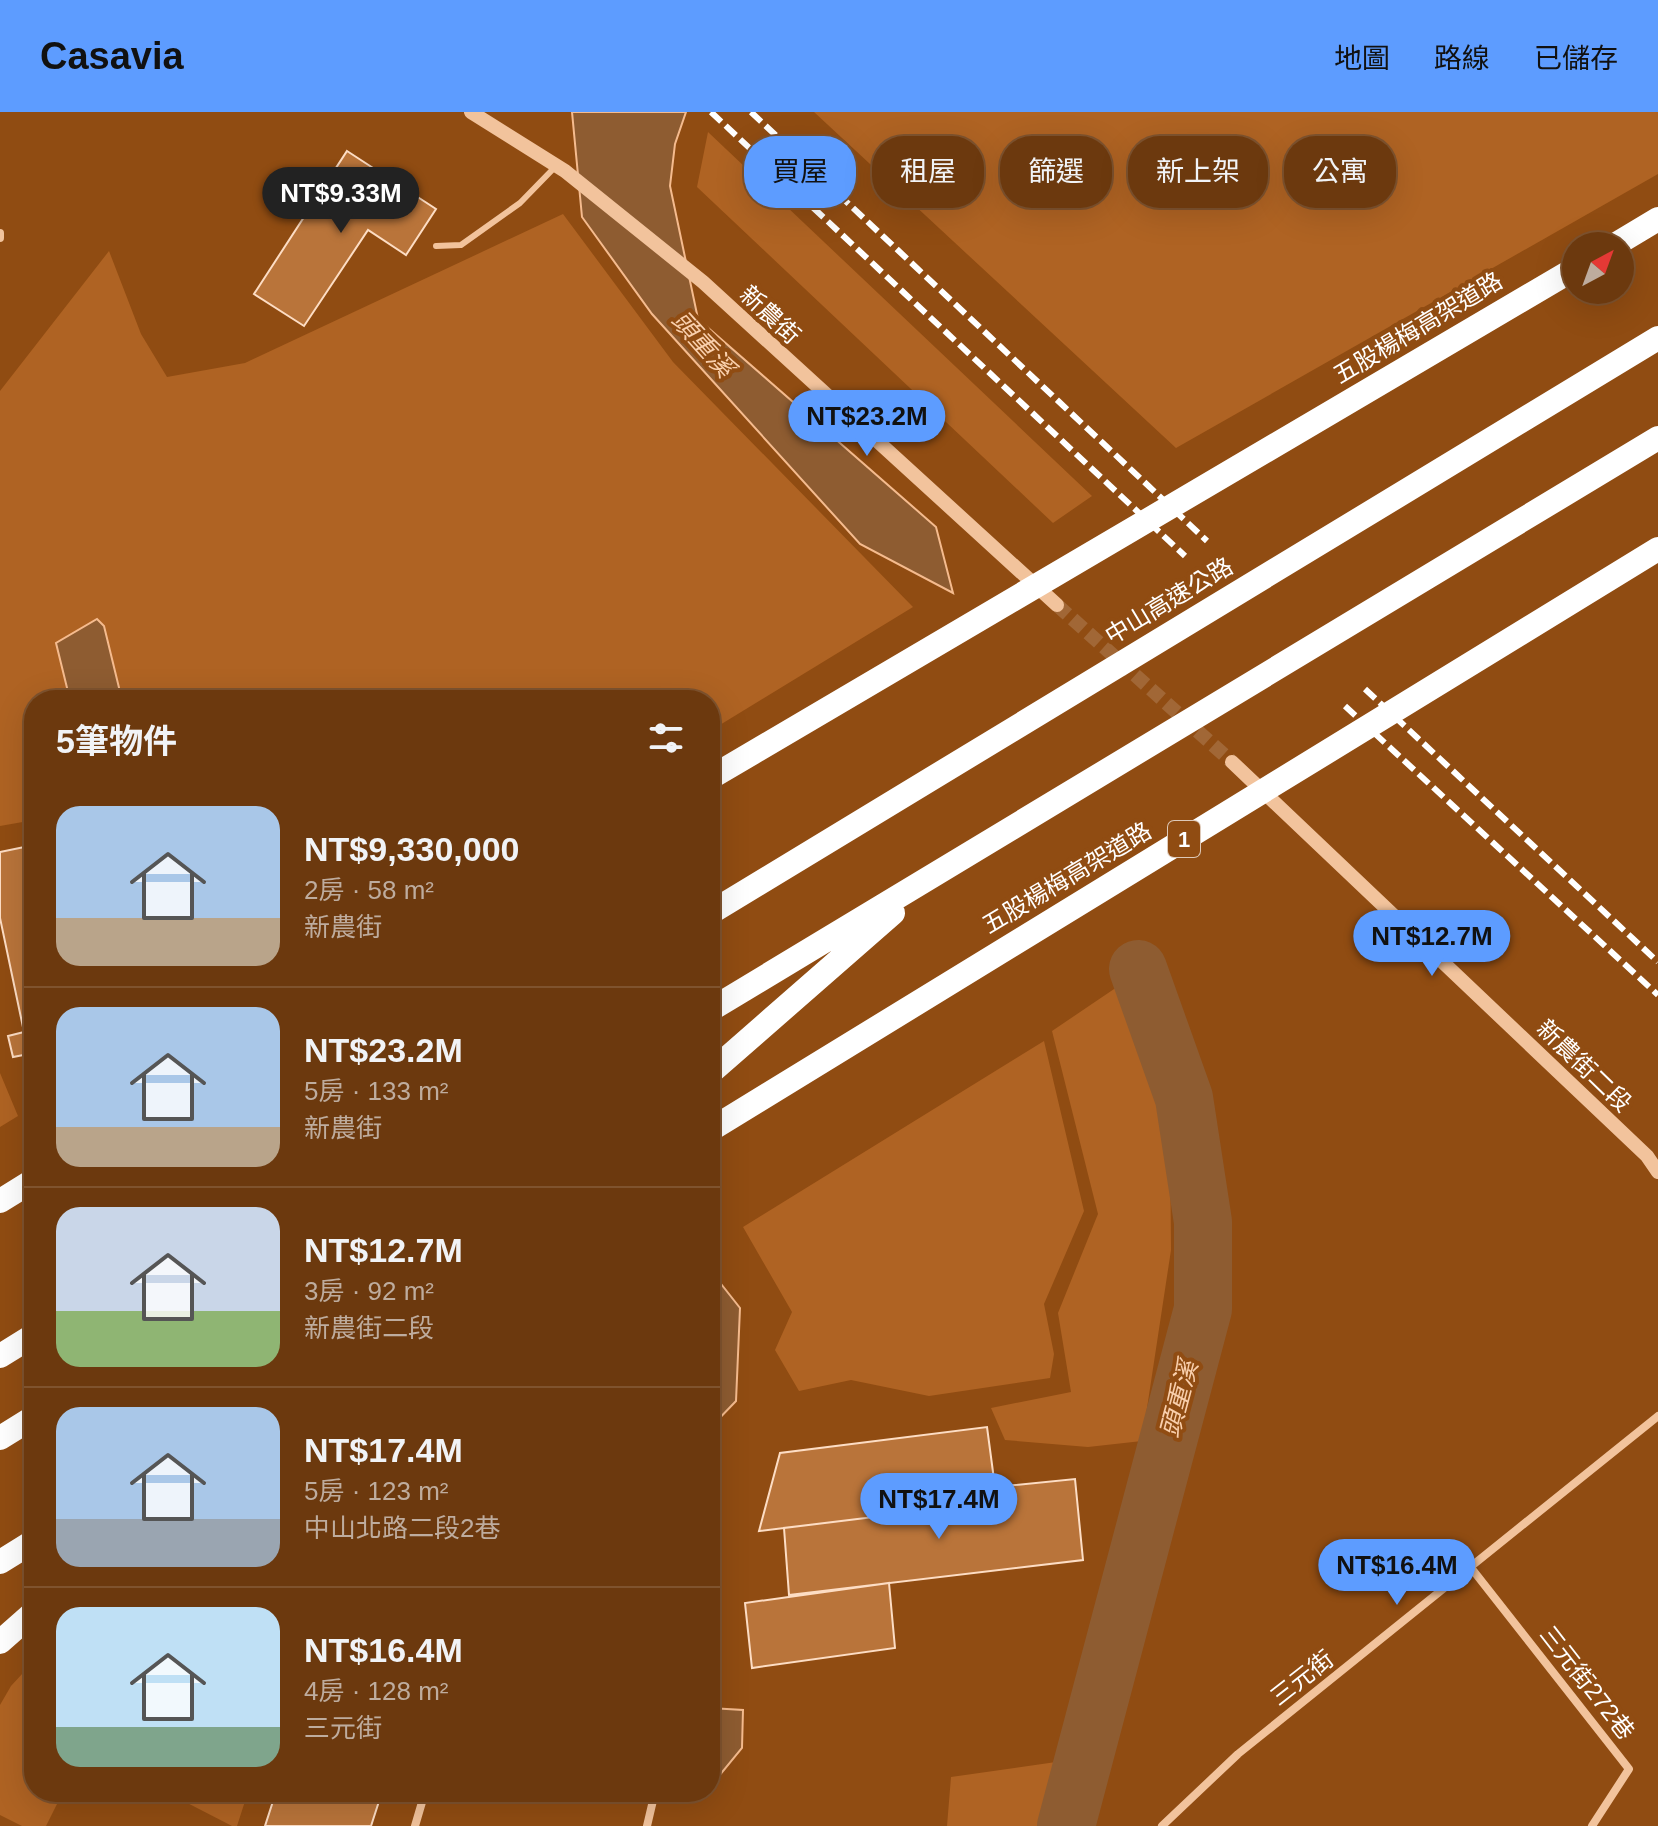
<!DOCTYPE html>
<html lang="zh-TW">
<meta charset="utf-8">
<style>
body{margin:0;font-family:Helvetica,"Noto Sans TC",sans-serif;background:#714017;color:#f1f3f6;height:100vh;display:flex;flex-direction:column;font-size:30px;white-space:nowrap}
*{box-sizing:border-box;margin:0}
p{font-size:26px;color:#beac9e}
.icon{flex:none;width:44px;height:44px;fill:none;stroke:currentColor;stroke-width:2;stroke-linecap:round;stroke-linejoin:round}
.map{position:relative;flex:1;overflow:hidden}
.drawer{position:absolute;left:24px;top:578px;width:696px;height:1112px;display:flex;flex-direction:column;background:#6c390e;border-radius:32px;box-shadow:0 8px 32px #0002,0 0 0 2px #7f532e}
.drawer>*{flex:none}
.hud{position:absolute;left:744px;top:24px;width:760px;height:72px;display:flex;gap:16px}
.needle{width:52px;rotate:41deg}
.tools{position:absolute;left:1562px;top:120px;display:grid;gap:16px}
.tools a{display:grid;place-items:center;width:72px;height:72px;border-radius:50%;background:#6c390e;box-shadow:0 8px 32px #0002,0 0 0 2px #7f532e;font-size:40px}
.price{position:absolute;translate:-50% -68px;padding:0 18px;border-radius:28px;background:#5d9cff;color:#111;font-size:26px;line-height:52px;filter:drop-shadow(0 2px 4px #0008)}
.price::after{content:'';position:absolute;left:50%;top:48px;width:24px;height:18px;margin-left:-12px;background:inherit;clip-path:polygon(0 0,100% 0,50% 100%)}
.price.current{background:#222;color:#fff}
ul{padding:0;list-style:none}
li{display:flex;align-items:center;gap:24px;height:200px;padding:0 32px}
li+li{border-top:2px solid #7f532e}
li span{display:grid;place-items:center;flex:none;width:224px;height:160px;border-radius:24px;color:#555}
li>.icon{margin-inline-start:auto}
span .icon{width:96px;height:96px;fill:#fffc;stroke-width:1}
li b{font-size:34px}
h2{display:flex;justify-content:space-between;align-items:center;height:96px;padding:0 32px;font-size:34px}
.chip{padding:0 28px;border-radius:32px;background:#6c390e;box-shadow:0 8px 32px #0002,0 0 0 2px #7f532e;font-size:28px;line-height:72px}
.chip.current{background:#5d9cff;color:#111}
header{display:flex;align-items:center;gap:48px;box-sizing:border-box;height:112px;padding:0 40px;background:#5d9cff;color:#111}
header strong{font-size:38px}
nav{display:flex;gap:44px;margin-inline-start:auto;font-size:28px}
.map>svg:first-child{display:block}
.green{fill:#af6323}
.water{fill:#8e5c31;stroke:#f5bb8e;stroke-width:2}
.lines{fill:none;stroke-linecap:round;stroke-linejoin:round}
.river{stroke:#8e5c31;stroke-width:58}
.building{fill:#b9743a;stroke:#fdddc4;stroke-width:2}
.tertiary-tunnel{stroke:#a16736;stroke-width:14;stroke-dasharray:14 7;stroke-linecap:butt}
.service{stroke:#f2c39c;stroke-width:6}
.minor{stroke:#f2c39c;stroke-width:8}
.tertiary{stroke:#f2c39c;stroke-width:14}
.motorway{stroke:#fff;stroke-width:24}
.rail{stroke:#fff;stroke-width:6;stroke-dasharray:14 6;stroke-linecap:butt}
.motorway-bridge{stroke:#fff;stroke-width:24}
.labels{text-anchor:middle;stroke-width:8;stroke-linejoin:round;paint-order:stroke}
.shield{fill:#904c12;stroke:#dec9b8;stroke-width:2}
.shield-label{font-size:22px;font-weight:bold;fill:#fff}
.street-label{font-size:24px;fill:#fff;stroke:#904c12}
.water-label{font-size:26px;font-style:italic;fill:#f9cfac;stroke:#904c12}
</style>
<header>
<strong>Casavia</strong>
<nav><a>地圖</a><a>路線</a><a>已儲存</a></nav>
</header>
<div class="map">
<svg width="1658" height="1714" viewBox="0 0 1658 1714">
<rect width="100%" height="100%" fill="#904c12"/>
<path class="green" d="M814,0H1658V62L1176,336Z
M708,20L1092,384L1053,411L697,75Z
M563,102L673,250L913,495L710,619V588H34V708L0,714V279L109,139L141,222L167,265L245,251Z
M1120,873L1170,1026L1171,1138L1142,1329L1088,1335L1005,1328L991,1296L1071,1280L1058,1201L1098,1102L1052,919Z
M1044,929L1084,1099L1044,1192L1054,1242L1050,1266L929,1284L851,1268L799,1279L775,1238L792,1200L743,1115Z
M0,961L18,1004L0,1015Z
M34,1549V1680H63L46,1714H22L0,1703V1593L11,1574Z
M1056,1650L1040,1714H947L951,1665Z
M166,1680H248L237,1714H232Z"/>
<path class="water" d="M572,0H686L675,32L670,74L698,207L936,415L953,481L860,432L652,202L582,105Z
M97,507L104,514L122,588H70L56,531Z
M710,1158L740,1196L736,1289L711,1315Z
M710,1596L743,1598L742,1636L719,1664H710Z"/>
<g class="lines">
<path class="river" d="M1066,1714L1203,1197V1110L1184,986L1138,857"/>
</g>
<path class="building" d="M347,39L436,97L406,143L368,118L304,214L254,182Z
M34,733V941L13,945L8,924L24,920L0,806V740Z
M987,1315L997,1390L759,1419L780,1341Z
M1075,1367L1083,1448L789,1483L784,1416L997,1390L995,1375Z
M889,1471L895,1536L752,1556L745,1491Z
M276,1680H382L371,1714H265Z"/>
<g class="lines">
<path class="tertiary-tunnel" d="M1057,493L1232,650"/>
<path class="service" d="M436,134L461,133L520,91L556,54"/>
<path class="minor" d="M0,121V126
M1472,1457L1629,1657L1592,1714
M710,1483V1499
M415,1714L425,1680
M647,1714L655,1680
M1162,1714L1238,1642L1658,1304"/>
<path class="tertiary" d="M471,0L565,59L703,170L1057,493
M1232,650L1647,1044L1658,1060"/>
<path class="motorway" d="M1613,134L1658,107
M710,801L1658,226
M710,898L1658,326
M710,961L893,801
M0,1244L34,1223
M0,1326L34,1305
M0,1450L34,1429
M0,1530L34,1500"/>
<path class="rail" d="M711,0L1185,444
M751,0L1207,429
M1365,577L1658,850
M1345,594L1658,883"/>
<path class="motorway-bridge" d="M710,666L1576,156
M710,1018L1658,437
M0,1089L34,1068"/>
</g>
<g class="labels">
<rect class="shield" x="1168" y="709" width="32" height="36" rx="6"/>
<g class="shield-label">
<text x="1184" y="735">1</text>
</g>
<g class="street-label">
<text transform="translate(770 203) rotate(43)" y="8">新農街</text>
<text transform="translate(1418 216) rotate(-31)" y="8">五股楊梅高架道路</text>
<text transform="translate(1169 489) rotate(-31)" y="8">中山高速公路</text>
<text transform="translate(1067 766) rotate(-31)" y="8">五股楊梅高架道路</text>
<text transform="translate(1584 954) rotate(44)" y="8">新農街二段</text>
<text transform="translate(1302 1566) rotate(-38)" y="8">三元街</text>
<text transform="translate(1587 1571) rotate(52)" y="8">三元街272巷</text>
</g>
<g class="water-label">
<text transform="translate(703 232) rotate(48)" y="9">頭重溪</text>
<text transform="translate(1179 1287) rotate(-75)" y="9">頭重溪</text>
</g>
</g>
</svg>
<div class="tools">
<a><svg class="needle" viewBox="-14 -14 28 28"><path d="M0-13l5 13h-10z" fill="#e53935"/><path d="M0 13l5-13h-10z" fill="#beac9e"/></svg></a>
</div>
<b class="price current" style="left:341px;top:123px">NT$9.33M</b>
<b class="price" style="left:867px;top:346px">NT$23.2M</b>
<b class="price" style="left:1432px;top:866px">NT$12.7M</b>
<b class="price" style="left:939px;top:1429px">NT$17.4M</b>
<b class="price" style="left:1397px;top:1495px">NT$16.4M</b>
<div class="hud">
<a class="chip current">買屋</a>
<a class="chip">租屋</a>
<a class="chip">篩選</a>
<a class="chip">新上架</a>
<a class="chip">公寓</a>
</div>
<section class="drawer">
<h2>5筆物件<svg class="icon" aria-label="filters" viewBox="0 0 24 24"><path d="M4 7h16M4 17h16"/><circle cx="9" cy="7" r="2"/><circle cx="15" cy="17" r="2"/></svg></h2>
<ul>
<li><span style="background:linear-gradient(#a9c7e8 70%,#b9a48a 0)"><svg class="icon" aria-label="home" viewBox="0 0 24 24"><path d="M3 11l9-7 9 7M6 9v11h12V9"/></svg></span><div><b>NT$9,330,000</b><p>2房 · 58 m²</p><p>新農街</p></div></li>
<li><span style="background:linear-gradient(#a9c7e8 75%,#b9a48a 0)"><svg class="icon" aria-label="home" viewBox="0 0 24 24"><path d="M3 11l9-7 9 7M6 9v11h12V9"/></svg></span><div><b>NT$23.2M</b><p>5房 · 133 m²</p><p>新農街</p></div></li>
<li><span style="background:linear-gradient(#c9d6e8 65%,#8fb573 0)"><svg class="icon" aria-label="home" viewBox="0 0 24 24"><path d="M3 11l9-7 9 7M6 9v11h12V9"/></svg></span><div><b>NT$12.7M</b><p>3房 · 92 m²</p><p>新農街二段</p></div></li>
<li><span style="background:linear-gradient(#a9c7e8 70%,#9aa5b1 0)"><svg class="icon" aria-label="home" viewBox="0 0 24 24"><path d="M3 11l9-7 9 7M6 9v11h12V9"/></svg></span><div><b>NT$17.4M</b><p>5房 · 123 m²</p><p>中山北路二段2巷</p></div></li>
<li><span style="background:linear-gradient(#bfe0f5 75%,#7fa58c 0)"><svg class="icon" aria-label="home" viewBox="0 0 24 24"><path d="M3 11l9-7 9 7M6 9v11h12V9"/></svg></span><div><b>NT$16.4M</b><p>4房 · 128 m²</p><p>三元街</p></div></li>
</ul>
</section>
</div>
